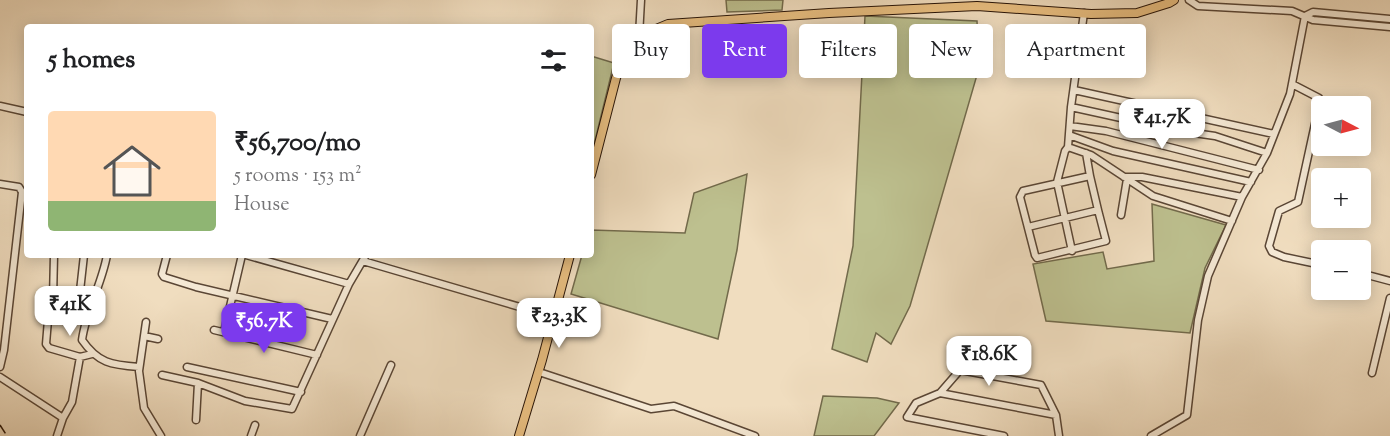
<!DOCTYPE html>
<meta charset="utf-8">
<style>
body{margin:0;font-family:"Sorts Mill Goudy",serif;background:#f2f2f2;color:#202124;height:100vh;display:flex;flex-direction:column;font-size:22px;white-space:nowrap}
*{box-sizing:border-box;margin:0}
p{font-size:20px;color:#757577}
.icon{flex:none;width:33px;height:33px;fill:none;stroke:currentColor;stroke-width:2;stroke-linecap:round;stroke-linejoin:round}
.map{position:relative;flex:1;overflow:hidden}
.side{position:absolute;left:24px;top:24px;width:570px;height:234px;display:flex;flex-direction:column;background:#fff;border-radius:6px;box-shadow:0 3px 15px #0003}
.side>*{flex:none}
.hud{position:absolute;left:612px;top:24px;width:570px;height:54px;display:flex;gap:12px}
.needle{width:39px;rotate:96deg}
.buttons{position:absolute;left:1311px;top:96px;display:grid;gap:12px}
.buttons a{display:grid;place-items:center;width:60px;height:60px;border-radius:6px;background:#fff;box-shadow:0 3px 15px #0003;font-size:30px}
.price{position:absolute;translate:-50% -51px;padding:0 14px;border-radius:12px;background:#fff;color:#222;font-size:20px;line-height:39px;filter:drop-shadow(0 2px 3px #0008)}
.price::after{content:'';position:absolute;left:50%;top:36px;width:18px;height:14px;margin-left:-9px;background:inherit;clip-path:polygon(0 0,100% 0,50% 100%)}
.price.active{background:#7c3aed;color:#fff}
ul{padding:0;list-style:none}
li{display:flex;align-items:center;gap:18px;height:150px;padding:0 24px}
li span{display:grid;place-items:center;flex:none;width:168px;height:120px;border-radius:6px;color:#555}
li>.icon{margin-inline-start:auto}
span .icon{width:72px;height:72px;fill:#fffc;stroke-width:1}
li b{font-size:26px}
h2{display:flex;justify-content:space-between;align-items:center;height:72px;padding:0 24px;font-size:26px}
.chip{padding:0 21px;border-radius:6px;background:#fff;box-shadow:0 3px 15px #0003;font-size:21px;line-height:54px}
.chip.active{background:#7c3aed;color:#fff}
.map>svg:first-child{display:block}
.green{fill:#bdc08f;stroke:#726a4b;stroke-width:1.5}
.lines{fill:none;stroke-linecap:round;stroke-linejoin:round}
.minor-casing{stroke:#5a4635;stroke-width:9}
.major-casing{stroke:#281407;stroke-width:10}
.minor{stroke:#f5e9d5;stroke-width:6}
.major{stroke:#e8be80;stroke-width:8}
.rail{stroke:#281407;stroke-width:1.5;stroke-dasharray:10 10;stroke-linecap:butt}
</style>
<div class="map">
<svg width="1390" height="436" viewBox="0 0 1390 436">
<rect width="100%" height="100%" fill="#f0ddbf"/>
<filter id="stains"><feTurbulence type="fractalNoise" baseFrequency=".00333" numOctaves="4"/><feColorMatrix values="0 0 0 0 .2 0 0 0 0 .09 0 0 0 0 .02 0 0 0 .5 -.17"/></filter>
<radialGradient id="worn" r=".72"><stop offset=".6" stop-color="#630" stop-opacity="0"/><stop offset="1" stop-color="#630" stop-opacity=".3"/></radialGradient>
<path class="green" d="M726,0H783L782,10L727,12Z
M865,16L977,21L979,68L910,306L891,344L876,333L867,362L832,349L853,246Z
M591,56L614,63L591,157Z
M747,174L737,250L718,339L571,294L582,255H591V230L685,233L694,193Z
M1152,204L1226,225L1205,268L1190,333L1046,321L1033,264L1103,252L1107,269L1154,261Z
M823,396L877,398L899,403L874,436H814Z"/>
<g class="lines">
<defs>
<path id="minor" d="M1189,0L1198,6L1292,11L1313,20L1390,27
M1305,16L1313,12L1390,19
M639,36L641,0
M1292,84L1319,98L1320,101L1298,202L1279,211L1269,246L1272,252L1284,257L1322,265
M1074,90L1274,134
M0,106L27,112
M1071,107L1180,131L1215,136L1267,153
M1070,126L1106,131L1259,170
M1069,135L1113,151L1251,182
M1068,147L1091,155L1153,196L1232,221
M1086,153L1090,176
M1124,177H1142L1242,197
M0,184L19,187L22,192L4,350L0,367
M1121,215L1127,179
M1028,227L1098,210L1106,241L1037,258L1035,255L1020,197L1023,191L1090,176L1098,210
M1072,251L1057,182L1065,151L1068,147L1071,107L1084,13
M54,255L53,299L48,320L46,344L49,348L80,357
M107,255C102,284 86,310 82,340C98,363 111,365 139,367
M167,255L162,274L164,277L196,287L332,319
M246,255L349,284
M363,261L554,317
M1360,273L1390,281
M79,300L84,255
M146,322L139,371L144,408L161,436
M214,330L317,355
M224,332L242,255
M144,336L158,339
M187,367L301,392
M539,372L651,409L674,406L755,436
M1372,373L1390,298
M162,375L198,383L245,401L292,409L349,284L366,255
M0,377L63,418
M940,393L1056,415
M196,420L198,383
M57,436L63,418L72,402L80,357L92,354
M251,436L255,425
M360,436L391,365
M1004,436L907,417L916,403L940,393L960,370L1041,385L1056,415L1059,436
M1151,436L1187,415L1198,320L1208,276L1242,197L1267,153L1290,94L1305,16"/>
<path id="major" d="M591,175L616,78L624,55L634,40L639,36L668,24L829,13L977,6L1091,14L1137,13L1169,3L1174,0
M519,436L542,360L570,255"/>
</defs>
<use href="#minor" class="minor-casing"/>
<use href="#major" class="major-casing"/>
<use href="#minor" class="minor"/>
<use href="#major" class="major"/>
<path class="rail" d="M0,425L7,436"/>
</g>
<rect width="100%" height="100%" filter="url(#stains)"/>
<rect width="100%" height="100%" fill="url(#worn)"/>
</svg>
<div class="buttons">
<a><svg class="needle" viewBox="-14 -14 28 28"><path d="M0-13l5 13h-10z" fill="#e53935"/><path d="M0 13l5-13h-10z" fill="#757577"/></svg></a>
<a>+</a>
<a>−</a>
</div>
<b class="price" style="left:1162px;top:150px">₹41.7K</b>
<b class="price" style="left:70px;top:337px">₹41K</b>
<b class="price" style="left:559px;top:349px">₹23.3K</b>
<b class="price active" style="left:264px;top:354px">₹56.7K</b>
<b class="price" style="left:989px;top:387px">₹18.6K</b>
<div class="hud">
<a class="chip">Buy</a>
<a class="chip active">Rent</a>
<a class="chip">Filters</a>
<a class="chip">New</a>
<a class="chip">Apartment</a>
</div>
<section class="side">
<h2>5 homes<svg class="icon" aria-label="filters" viewBox="0 0 24 24"><path d="M4 7h16M4 17h16"/><circle cx="9" cy="7" r="2"/><circle cx="15" cy="17" r="2"/></svg></h2>
<ul>
<li><span style="background:linear-gradient(#ffd9b3 75%,#8fb573 0)"><svg class="icon" aria-label="home" viewBox="0 0 24 24"><path d="M3 11l9-7 9 7M6 9v11h12V9"/></svg></span><div><b>₹56,700/mo</b><p>5 rooms · 153 m²</p><p>House</p></div></li>
</ul>
</section>
</div>
